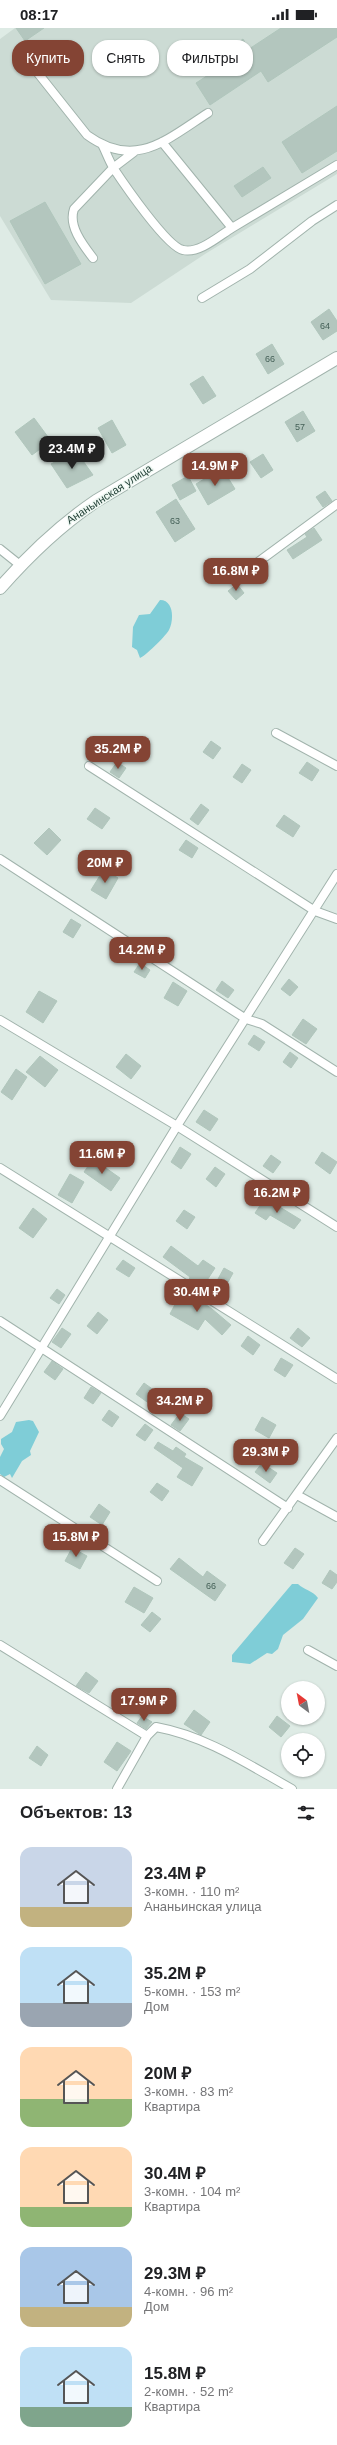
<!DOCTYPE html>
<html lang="ru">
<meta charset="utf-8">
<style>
body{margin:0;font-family:Helvetica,sans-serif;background:#f6f6f6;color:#202124;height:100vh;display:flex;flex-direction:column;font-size:15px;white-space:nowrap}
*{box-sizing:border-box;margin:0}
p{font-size:13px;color:#757577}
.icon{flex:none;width:22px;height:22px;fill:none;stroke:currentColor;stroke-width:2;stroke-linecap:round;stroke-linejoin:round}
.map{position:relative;height:1761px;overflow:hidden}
.drawer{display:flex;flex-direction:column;background:#fff;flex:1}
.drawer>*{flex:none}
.guide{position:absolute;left:12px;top:12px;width:313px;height:36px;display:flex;gap:8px}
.needle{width:26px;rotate:328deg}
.tools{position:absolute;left:281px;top:1653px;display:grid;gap:8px}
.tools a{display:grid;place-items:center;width:44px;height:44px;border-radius:50%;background:#fff;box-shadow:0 1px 3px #0004;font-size:20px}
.price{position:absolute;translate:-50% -34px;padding:0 9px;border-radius:8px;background:#844434;color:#fff;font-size:13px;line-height:26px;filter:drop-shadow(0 1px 2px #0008)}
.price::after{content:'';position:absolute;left:50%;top:24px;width:12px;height:9px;margin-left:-6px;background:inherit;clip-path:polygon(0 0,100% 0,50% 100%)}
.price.active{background:#222;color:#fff}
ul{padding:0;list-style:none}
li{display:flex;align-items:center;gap:12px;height:100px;padding:0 20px}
li span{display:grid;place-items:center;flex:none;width:112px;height:80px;border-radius:12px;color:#555}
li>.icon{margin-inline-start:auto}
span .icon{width:48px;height:48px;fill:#fffc;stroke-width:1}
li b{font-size:17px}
h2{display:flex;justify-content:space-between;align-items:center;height:48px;padding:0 20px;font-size:17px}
.pill{padding:0 14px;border-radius:16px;background:#fff;box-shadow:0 1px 3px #0004;font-size:14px;line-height:36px}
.pill.active{background:#844434;color:#fff}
.status{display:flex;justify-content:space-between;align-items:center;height:28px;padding:0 20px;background:#fff;direction:ltr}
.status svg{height:11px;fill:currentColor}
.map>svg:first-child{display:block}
.built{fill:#ccdbd4}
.water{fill:#7fcdd7}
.building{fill:#b3c6be;stroke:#b0c6bc}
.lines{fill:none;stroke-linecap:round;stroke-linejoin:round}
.service-casing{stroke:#a1b3ac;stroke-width:10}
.minor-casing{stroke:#a1b3ac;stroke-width:14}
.service{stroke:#fff;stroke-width:8}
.minor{stroke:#fff;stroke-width:12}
.labels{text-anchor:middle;stroke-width:3;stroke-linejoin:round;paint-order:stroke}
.number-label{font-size:9px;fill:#435f56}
.street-label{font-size:11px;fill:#1e3d33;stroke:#eff8f3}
</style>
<div class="status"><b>08:17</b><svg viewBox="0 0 49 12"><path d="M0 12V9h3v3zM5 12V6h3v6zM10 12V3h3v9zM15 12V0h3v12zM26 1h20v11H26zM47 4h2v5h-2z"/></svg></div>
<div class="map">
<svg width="337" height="1761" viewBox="0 0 337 1761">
<rect width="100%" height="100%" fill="#deebe5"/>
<path class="built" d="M15,0H337V146L205,226L131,275L51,272L0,188V11Z"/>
<path class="water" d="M160,572C174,572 174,592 169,602C165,609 144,629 140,630L137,622L132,619L133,599L139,587L150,586Z
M29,1392L33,1393L39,1404L30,1423L31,1427L22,1433L12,1450L10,1446L4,1449L0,1446V1429L4,1421L1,1416V1411L12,1404L16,1394Z
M292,1556H298C304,1562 312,1562 318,1570L303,1591L283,1607L278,1621L272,1626L267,1625L250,1636L232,1634V1627Z"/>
<path class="building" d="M16,0H44L25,13Z
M281,0H337V9L268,54L261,43L210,77L196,55L239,27L233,18L243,11L249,21Z
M337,78V123L302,145L282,114Z
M263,139L271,150L242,169L234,158Z
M45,174L81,236L45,256L10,193Z
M329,281L337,293V303L323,312L311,294Z
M272,316L284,336L268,346L256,326Z
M203,348L216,368L203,376L190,356Z
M303,383L315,403L297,414L285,394Z
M34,390L51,413L32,427L15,404Z
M112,392L126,417L112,425L98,400Z
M76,423L93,447L67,460L51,436Z
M263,426L273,442L261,450L250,434Z
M222,440L235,461L208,477L196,456Z
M188,448L196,463L180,472L172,457Z
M325,463L332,473L323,479L316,469Z
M176,471L195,501L175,514L156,484Z
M314,500L322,512L293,531L287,522L307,509L305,506Z
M237,556L244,565L236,572L228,563Z
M211,713L221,720L213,731L203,724Z
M117,734L126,740L119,750L110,744Z
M307,734L319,742L312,753L299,745Z
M242,736L251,742L242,755L233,749Z
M201,776L209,782L198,797L190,791Z
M95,780L110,790L102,801L87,791Z
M284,787L300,798L293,809L276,798Z
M49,800L61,812L47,827L34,815Z
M186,812L198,820L192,830L179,822Z
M104,841L118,850L106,871L91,862Z
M71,891L81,897L73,910L63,904Z
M140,935L150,942L145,950L134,944Z
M289,951L298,959L290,968L281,961Z
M222,953L234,962L228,970L216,962Z
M173,954L187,963L178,978L164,970Z
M39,963L57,973L43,995L26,984Z
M303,991L317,1001L306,1016L292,1007Z
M254,1007L265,1014L259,1023L248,1016Z
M290,1024L298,1030L291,1040L283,1034Z
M126,1026L141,1038L131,1051L116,1039Z
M40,1028L58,1042L45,1059L26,1044Z
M16,1041L27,1049L12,1072L1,1064Z
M204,1082L218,1091L210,1103L196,1094Z
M180,1119L191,1126L181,1141L171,1134Z
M322,1124L337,1134L330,1146L315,1135Z
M271,1127L281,1134L273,1145L263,1138Z
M93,1131L120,1150L111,1163L84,1144Z
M215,1139L225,1146L216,1159L206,1151Z
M70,1146L84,1154L72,1175L58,1167Z
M265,1170L301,1192L294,1201L270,1187L266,1192L255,1185Z
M33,1180L47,1191L33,1210L19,1200Z
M184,1182L195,1189L187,1201L176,1193Z
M171,1218L198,1238L203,1232L215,1240L202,1260L189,1252L190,1249L163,1229Z
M123,1232L135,1240L129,1249L116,1241Z
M224,1240L233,1245L227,1256L218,1251Z
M57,1261L65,1267L59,1276L50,1270Z
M183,1261L212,1281L231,1297L222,1307L205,1291L198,1302L170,1286Z
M98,1284L108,1292L97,1306L87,1298Z
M62,1300L71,1306L61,1320L52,1314Z
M298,1300L310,1310L302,1319L290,1310Z
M248,1308L260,1317L253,1327L241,1318Z
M281,1330L293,1337L285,1349L274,1342Z
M52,1333L63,1341L55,1352L44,1344Z
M144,1355L158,1365L150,1376L136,1366Z
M91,1359L101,1365L93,1376L84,1370Z
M109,1382L119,1389L112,1399L102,1392Z
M180,1385L189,1391L180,1403L171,1397Z
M262,1389L276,1397L269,1410L255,1402Z
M145,1396L153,1402L145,1413L136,1407Z
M158,1414L173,1423L176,1419L186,1426L184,1429L203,1440L192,1458L177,1449L183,1440L154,1420Z
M262,1435L277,1445L270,1455L255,1444Z
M157,1455L169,1463L162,1473L150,1464Z
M99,1476L110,1484L102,1497L90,1489Z
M72,1520L87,1528L80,1541L65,1533Z
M295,1520L304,1526L293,1541L284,1535Z
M179,1530L203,1549L207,1543L226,1557L215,1573L170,1541Z
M330,1542L337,1547V1554L332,1561L322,1555Z
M134,1559L153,1570L144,1585L125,1574Z
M152,1584L161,1591L150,1604L141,1597Z
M86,1644L98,1653L89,1665L76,1658Z
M194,1682L210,1694L201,1707L184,1696Z
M142,1688L152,1694L146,1701L137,1695Z
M277,1688L290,1698L281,1709L269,1699Z
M117,1714L131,1723L117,1743L104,1734Z
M37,1718L48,1727L41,1738L29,1730Z"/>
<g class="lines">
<defs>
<path id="service" d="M37,44L87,107C135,142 166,112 208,85
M162,114L232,200L337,137
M102,116C106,124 109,133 114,141C124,156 167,219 183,222C199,226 219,208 232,200
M93,230C83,217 68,198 74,181L113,140L134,124
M202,270L250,241L312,193L337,177
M0,521L20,537
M243,545L337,476
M276,705L337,738
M89,738L315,883L337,891
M0,831L246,991L262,996L337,1044
M0,992L177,1098L337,1199
M0,1140L337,1351
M0,1293L288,1480
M0,1388L177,1098L337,846
M0,1452L157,1553
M297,1467L337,1489
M263,1513L337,1410
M0,1617L147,1708
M308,1622L337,1638
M117,1761L147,1708L156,1699C206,1708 249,1737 292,1761"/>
<path id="minor" d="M0,560C29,527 59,498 96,473L337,330"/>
</defs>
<use href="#service" class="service-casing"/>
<use href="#minor" class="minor-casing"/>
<use href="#service" class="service"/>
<use href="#minor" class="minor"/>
</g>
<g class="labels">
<g class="number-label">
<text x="325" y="301">64</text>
<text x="270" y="334">66</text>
<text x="300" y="402">57</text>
<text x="175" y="496">63</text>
<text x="211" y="1561">66</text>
</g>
<g class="street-label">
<text transform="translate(109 466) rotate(-33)" y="4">Ананьинская улица</text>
</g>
</g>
</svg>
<div class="tools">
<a><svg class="needle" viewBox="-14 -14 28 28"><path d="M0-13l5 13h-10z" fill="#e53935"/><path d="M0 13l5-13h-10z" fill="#757577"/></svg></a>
<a><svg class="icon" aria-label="locate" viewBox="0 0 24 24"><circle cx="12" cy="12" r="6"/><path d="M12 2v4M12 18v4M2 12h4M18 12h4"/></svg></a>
</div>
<b class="price active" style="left:72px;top:442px">23.4M ₽</b>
<b class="price" style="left:215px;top:459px">14.9M ₽</b>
<b class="price" style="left:236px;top:564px">16.8M ₽</b>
<b class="price" style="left:118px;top:742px">35.2M ₽</b>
<b class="price" style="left:105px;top:856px">20M ₽</b>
<b class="price" style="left:142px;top:943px">14.2M ₽</b>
<b class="price" style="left:102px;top:1147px">11.6M ₽</b>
<b class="price" style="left:277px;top:1186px">16.2M ₽</b>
<b class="price" style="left:197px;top:1285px">30.4M ₽</b>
<b class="price" style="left:180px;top:1394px">34.2M ₽</b>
<b class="price" style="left:266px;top:1445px">29.3M ₽</b>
<b class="price" style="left:76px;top:1530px">15.8M ₽</b>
<b class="price" style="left:144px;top:1694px">17.9M ₽</b>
<div class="guide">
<a class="pill active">Купить</a>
<a class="pill">Снять</a>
<a class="pill">Фильтры</a>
</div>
</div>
<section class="drawer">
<h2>Объектов: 13<svg class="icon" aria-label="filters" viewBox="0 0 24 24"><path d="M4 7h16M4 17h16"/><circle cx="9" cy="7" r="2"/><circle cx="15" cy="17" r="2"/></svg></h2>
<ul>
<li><span style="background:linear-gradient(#c9d6e8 75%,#c2b280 0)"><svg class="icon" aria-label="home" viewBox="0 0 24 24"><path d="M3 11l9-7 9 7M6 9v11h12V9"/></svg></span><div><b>23.4M ₽</b><p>3-комн. · 110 m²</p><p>Ананьинская улица</p></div></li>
<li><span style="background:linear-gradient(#bfe0f5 70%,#9aa5b1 0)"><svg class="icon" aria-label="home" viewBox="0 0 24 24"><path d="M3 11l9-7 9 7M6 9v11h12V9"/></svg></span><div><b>35.2M ₽</b><p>5-комн. · 153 m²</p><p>Дом</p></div></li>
<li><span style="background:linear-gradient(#ffd9b3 65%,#8fb573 0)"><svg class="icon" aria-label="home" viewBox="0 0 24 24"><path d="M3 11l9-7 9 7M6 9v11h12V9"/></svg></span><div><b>20M ₽</b><p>3-комн. · 83 m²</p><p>Квартира</p></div></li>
<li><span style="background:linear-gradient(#ffd9b3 75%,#8fb573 0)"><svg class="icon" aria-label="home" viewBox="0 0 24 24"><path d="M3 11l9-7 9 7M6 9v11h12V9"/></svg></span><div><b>30.4M ₽</b><p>3-комн. · 104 m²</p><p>Квартира</p></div></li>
<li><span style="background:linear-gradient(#a9c7e8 75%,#c2b280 0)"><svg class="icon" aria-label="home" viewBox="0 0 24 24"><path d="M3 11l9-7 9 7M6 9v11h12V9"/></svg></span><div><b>29.3M ₽</b><p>4-комн. · 96 m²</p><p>Дом</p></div></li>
<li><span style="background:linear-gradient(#bfe0f5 75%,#7fa58c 0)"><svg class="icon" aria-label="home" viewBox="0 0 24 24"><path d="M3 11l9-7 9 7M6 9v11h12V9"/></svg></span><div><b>15.8M ₽</b><p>2-комн. · 52 m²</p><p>Квартира</p></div></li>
</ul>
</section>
